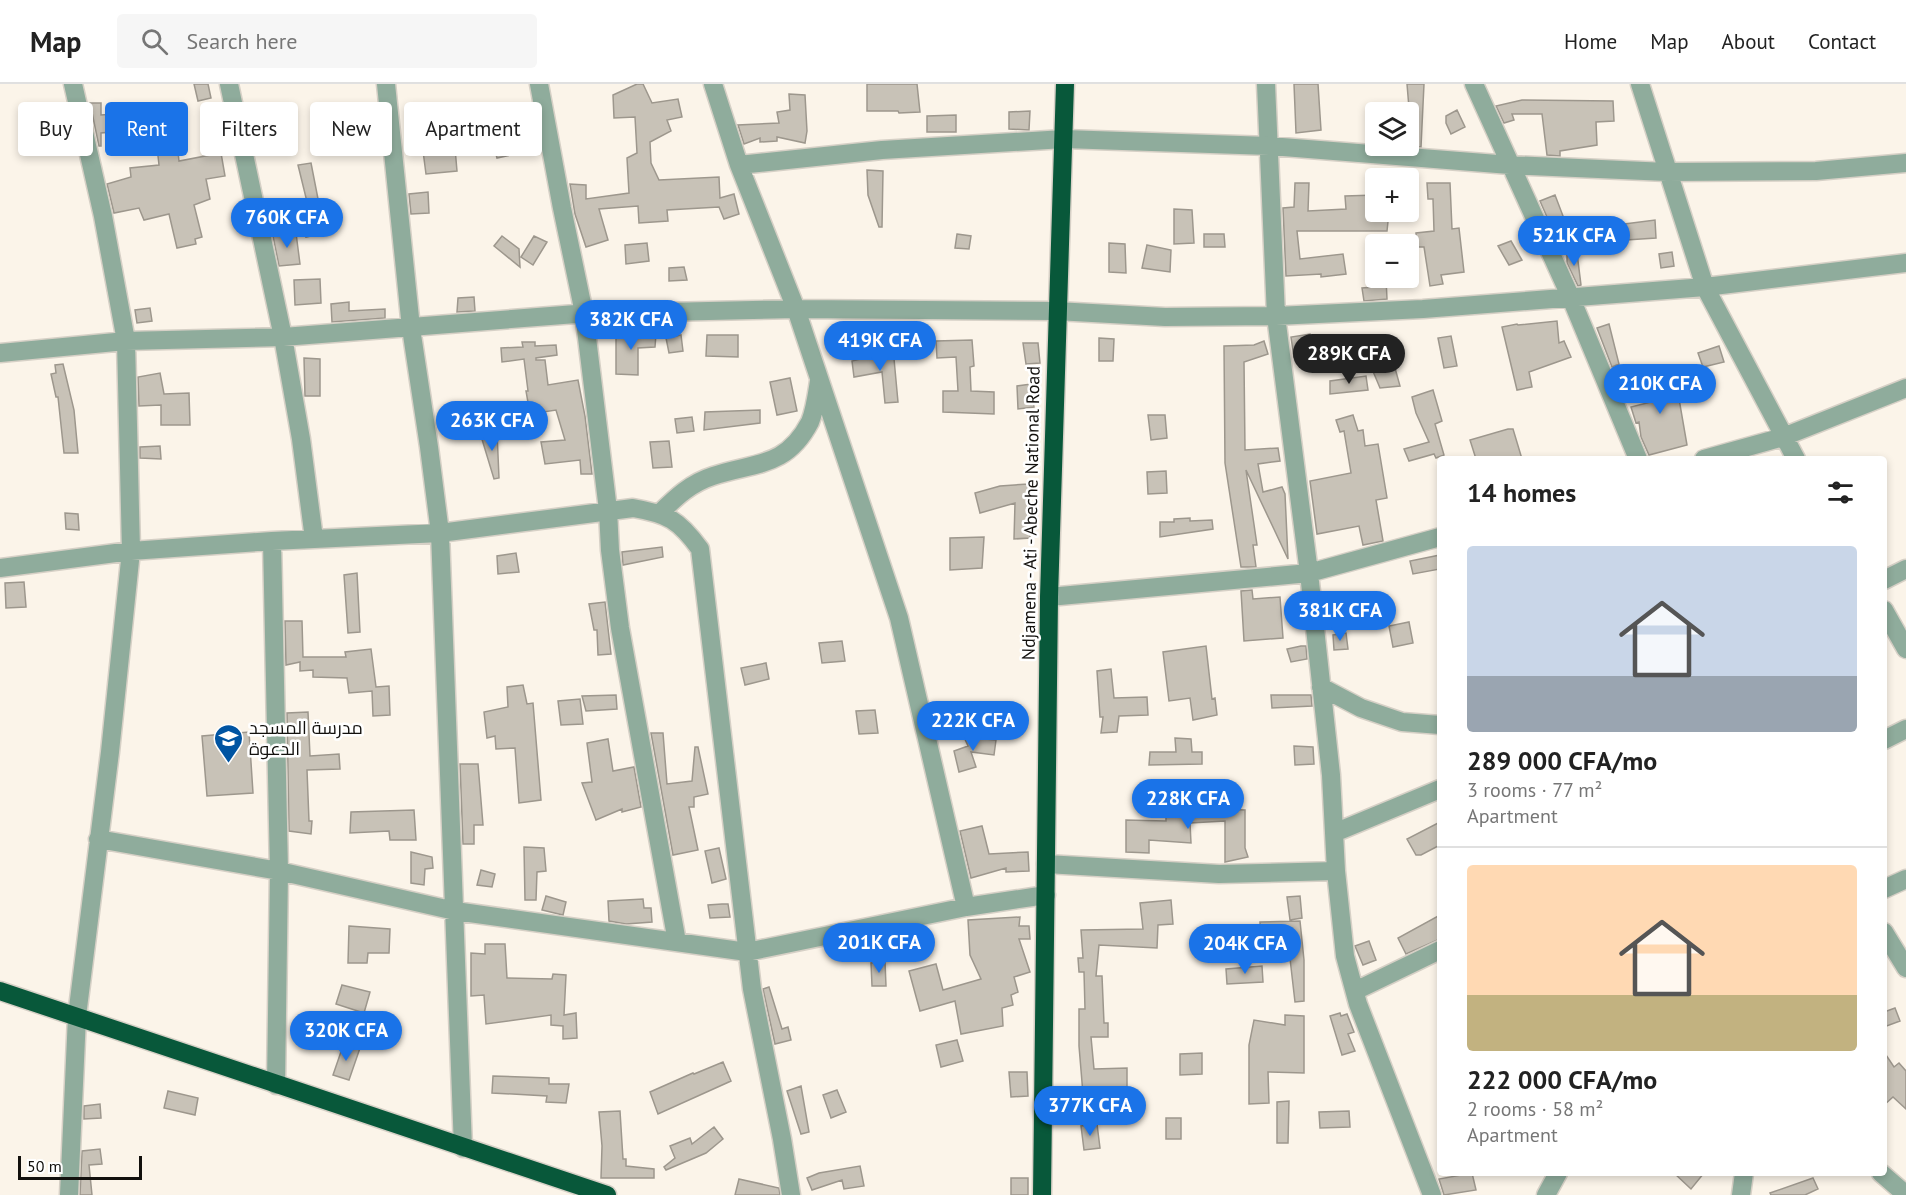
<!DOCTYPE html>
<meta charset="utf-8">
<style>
body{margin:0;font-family:"PT Sans",Cairo,sans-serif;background:#f6f6f6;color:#222;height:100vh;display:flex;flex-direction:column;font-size:22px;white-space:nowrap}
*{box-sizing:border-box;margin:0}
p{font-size:20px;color:#767676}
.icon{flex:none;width:33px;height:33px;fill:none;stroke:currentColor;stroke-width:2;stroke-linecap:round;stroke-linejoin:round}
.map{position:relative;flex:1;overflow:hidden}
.panel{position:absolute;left:1437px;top:372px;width:450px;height:720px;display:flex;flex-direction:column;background:#fff;border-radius:6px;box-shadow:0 3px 9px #0003}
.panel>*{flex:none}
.guide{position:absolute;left:18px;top:18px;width:570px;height:54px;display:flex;gap:12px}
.fabs{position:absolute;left:1365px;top:18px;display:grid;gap:12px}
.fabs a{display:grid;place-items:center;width:54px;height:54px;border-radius:6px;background:#fff;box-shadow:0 3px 9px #0003;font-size:30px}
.scale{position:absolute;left:18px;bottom:15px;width:124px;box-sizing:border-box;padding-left:6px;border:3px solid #12100d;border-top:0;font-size:16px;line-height:21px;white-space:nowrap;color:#12100d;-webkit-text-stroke:4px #fff;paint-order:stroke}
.price{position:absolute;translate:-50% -51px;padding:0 14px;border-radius:21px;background:#1a73e8;color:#fff;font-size:20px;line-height:39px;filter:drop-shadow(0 2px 3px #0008)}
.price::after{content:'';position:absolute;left:50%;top:36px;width:18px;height:14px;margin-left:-9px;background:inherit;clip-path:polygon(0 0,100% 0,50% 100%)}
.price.current{background:#222;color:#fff}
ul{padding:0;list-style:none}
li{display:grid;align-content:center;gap:12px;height:318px;padding:0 30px}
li+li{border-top:2px solid #e0e0e0}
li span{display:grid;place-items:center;height:186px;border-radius:6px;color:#555}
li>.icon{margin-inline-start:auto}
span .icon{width:108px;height:108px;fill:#fffc;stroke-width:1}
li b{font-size:26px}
h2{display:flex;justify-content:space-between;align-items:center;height:72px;padding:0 30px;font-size:26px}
.pill{padding:0 21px;border-radius:6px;background:#fff;box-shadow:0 3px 9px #0003;font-size:21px;line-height:54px}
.pill.current{background:#1a73e8;color:#fff}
header{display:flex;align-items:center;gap:36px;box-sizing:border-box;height:84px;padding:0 30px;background:#fff;border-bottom:2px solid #e0e0e0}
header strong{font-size:28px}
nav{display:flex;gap:33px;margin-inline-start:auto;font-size:21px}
.search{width:420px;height:54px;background:#f6f6f6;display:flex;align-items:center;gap:15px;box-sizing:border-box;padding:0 21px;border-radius:6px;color:#767676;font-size:22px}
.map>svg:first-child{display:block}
.building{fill:#c8c2b7;stroke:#9d978d;stroke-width:1.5}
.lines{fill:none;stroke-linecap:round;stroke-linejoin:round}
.minor-casing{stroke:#d6d0c6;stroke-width:21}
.highway-casing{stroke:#d6d0c6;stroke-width:21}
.minor{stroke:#8fac9c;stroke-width:18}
.highway{stroke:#08583a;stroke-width:18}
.labels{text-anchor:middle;stroke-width:5;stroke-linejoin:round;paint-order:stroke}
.street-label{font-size:18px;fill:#12100d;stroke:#fff}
.poi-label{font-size:18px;fill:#12100d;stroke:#fff;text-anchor:start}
</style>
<header>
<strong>Map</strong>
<div class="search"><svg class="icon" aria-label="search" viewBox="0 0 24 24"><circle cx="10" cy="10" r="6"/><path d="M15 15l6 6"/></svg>Search here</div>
<nav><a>Home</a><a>Map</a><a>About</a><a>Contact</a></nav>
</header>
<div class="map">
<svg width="1906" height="1111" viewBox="0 0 1906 1111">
<rect width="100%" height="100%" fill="#fbf4e9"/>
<path class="building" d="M194,0H208L211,14L198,17Z
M637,0H643L652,19L678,15L682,33L667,36L671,47L650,58L651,79L659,96L719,93L720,114L734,110L739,130L724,135L719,123L667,126L668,137L639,139L638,122L599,125L608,156L586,163L575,130L570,100L586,101V115L629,109L627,74L637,69L635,33L614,34L613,11Z
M867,0H917L920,28L899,29L898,27H867Z
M1294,0H1318L1321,46L1296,49Z
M1407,0H1424L1421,63L1408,62V48H1411Z
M789,10L805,11L807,47L805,59L777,53V57L760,58V54L744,60L738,41L779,39L777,28L790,26Z
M1522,16L1613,17L1614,37L1596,38L1597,61L1560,67V72L1547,71L1542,30H1512L1514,36L1504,39L1496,22Z
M90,19H101V31L114,30L113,27L141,25L140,21L153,20L156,44L101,49V62H99Z
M1457,26L1465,43L1451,50L1446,39V32Z
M1030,27L1029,46L1009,45V28Z
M472,31L473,52L452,54L451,34Z
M956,31V48H927V32Z
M522,53L524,68L497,74L493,59Z
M177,60L179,77L221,69L225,92L206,95L210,115L194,121L202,153L195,155L196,160L177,164L169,130L144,136L139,124L114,129L107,100L131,93L130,84L159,81L157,63Z
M455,64L457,87L426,90L423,67Z
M311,79L319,120L308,122L298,81Z
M867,86L883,87L882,143H879L868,111Z
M1295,99H1309L1308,127L1346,125L1345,112L1376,111V128H1389L1387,147H1297L1300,175L1343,170L1346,190L1321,193V190L1286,192L1283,124L1294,123Z
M1427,99H1450L1452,145L1459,144L1464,188L1441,191L1443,200L1430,202L1424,163H1416V149L1434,147L1433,115H1428Z
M428,108L429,129L411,130L409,110Z
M1555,111L1574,161L1561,165L1540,117Z
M304,123H322L321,150L306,153Z
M1174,125L1192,126L1194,159L1174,160Z
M1655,136L1656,154L1611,157L1609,142Z
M296,149L300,180L279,182L273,152Z
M957,150L971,152L969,165L955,164Z
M1204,150H1224L1225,163H1204Z
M502,152L519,165L520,183L494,162Z
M534,152L547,158L533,181L521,173Z
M1511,157L1522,176L1509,181L1498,162Z
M647,159L649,177L626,180L625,161Z
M1109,159L1125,160L1126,189L1109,188Z
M1147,161L1171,166L1170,188L1142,184Z
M1672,168L1674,182L1661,184L1659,170Z
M1577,169L1581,201L1578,202L1567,179V170Z
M684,183L687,196L669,197V184Z
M1373,194H1386L1387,215L1364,217L1362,204L1374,203Z
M320,195L321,219L295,221L294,196Z
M474,213L475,227L457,228L458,214Z
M349,218V227L385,225V234L332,238L331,220Z
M150,224L152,237L137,239L135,226Z
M1557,237L1559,259L1564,257L1571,273L1529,288L1532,303L1517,306L1502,243L1517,240L1518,241Z
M1609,240L1619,280L1612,283L1597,244Z
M616,250H656L655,263L638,264V291L616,290Z
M1310,250L1312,272L1294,273L1291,253Z
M681,251L683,267L669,269L666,254Z
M707,251H738V273L706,272Z
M1451,252L1457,282L1444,284L1438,254Z
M1099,254L1114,255L1113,277H1099Z
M972,256L974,282L970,283L971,307L994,308V330L943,328V307H958L956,273L937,274L936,257Z
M1264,257L1268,270L1244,278L1245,366L1278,364L1280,377L1258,380L1263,408L1282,403L1285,410L1288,475L1246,386L1257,461H1253L1256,483H1241L1225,379L1224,262L1254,261Z
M522,258H535V262L556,261L557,271L536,274V276H545L548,301L578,296L585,332L592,390H581L580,376L545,380L541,358L565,356L556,326L530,330L526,307H528L524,275L502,278L501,264L523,263Z
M1023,259H1038L1040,279L1026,280Z
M1719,262L1724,278L1703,283L1698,269Z
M881,264H893L898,318L885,319L882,288L854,293L852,277L881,270Z
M1390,266L1400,302L1380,304L1367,273Z
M304,274L320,275V312H305Z
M63,280L74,326L78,369H64L58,313H56L51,290L56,289L55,281Z
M1658,281L1672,311L1678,309L1687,361L1649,371L1641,353L1639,338L1636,339L1631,323L1651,318L1640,288Z
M160,289L164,310L189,309L190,341H161V321L139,322L138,293Z
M1366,292L1368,306L1330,310V297Z
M790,294L797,327L777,331L770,298Z
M1031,300L1034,323L1018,325L1017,302Z
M1433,306L1442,337L1435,340L1444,371L1436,374L1434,370L1409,377L1404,365L1429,358L1416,329L1412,313Z
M760,326V339L704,346L705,328Z
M1148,331H1165L1167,354L1151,356Z
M1353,331L1358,347L1363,346L1365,362L1378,360L1387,414L1376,416L1383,457L1363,461L1359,442L1317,450L1310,397L1351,389L1344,347L1340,348L1336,336Z
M692,333L694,347L677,349L675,335Z
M1508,345H1513L1522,375H1476L1470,356Z
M497,348L499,394L494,395L481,352Z
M669,357L672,383L653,384L650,358Z
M160,362L161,375L140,374V363Z
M1166,387L1167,409L1148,410L1147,388Z
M1028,400L1030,454L1014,455L1015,419L980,429L975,409L1000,402Z
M65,429L78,430L79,446L66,445Z
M1190,434V437L1212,436L1213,445L1160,453V438H1174V435Z
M984,453L982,484L950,486V454Z
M662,463L663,473L623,481L622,468Z
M516,469L519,488L498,490L497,472Z
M1440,471V485L1413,490L1410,477Z
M357,489L360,548L348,549L344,491Z
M24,498L26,523L6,524L5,499Z
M1252,506L1253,515L1280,513L1283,554L1244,557L1241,507Z
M605,518L611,570L598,571L597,546H594L589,520Z
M285,537H302L303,573H346L345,568L371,565L376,603L389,602L390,631L373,632L372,607L349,609L347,594L313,593V586L300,587V578L286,581Z
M1409,538L1413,559L1393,563L1389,542Z
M1346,549L1348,565L1334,566L1333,551Z
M842,557L845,577L822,579L819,559Z
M1206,562L1212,615L1215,614L1217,631L1193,636L1190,614L1169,617L1163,568Z
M1301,562H1306L1307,575L1291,578L1287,565Z
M766,579L769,595L745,601L741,584Z
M1111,585L1114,614L1147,613L1148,631L1119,632L1117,648L1101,649L1103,633H1100L1097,587Z
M523,601L527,620L533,619L541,716L519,719L515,664L496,665L495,652L487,654L484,628L508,623L507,603Z
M616,611L617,625L586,627L582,612Z
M1271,611H1311L1312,622L1272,624Z
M580,615L583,640L561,641L558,617Z
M875,626L878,649L859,650L856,627Z
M308,628L310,672L339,670L340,685L307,686L309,737H312L311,750L289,747L287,629Z
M249,648L253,709L207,712L202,652Z
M651,649H663L667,700L692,697L695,663H698L708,710L694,713V723H689L698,766L673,771Z
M964,653L996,656L994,671L971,668L976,683L959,688L954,667L968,662Z
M1175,654L1191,655L1192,668H1202V680L1149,681L1150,668H1176Z
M608,655L613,687L634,683L641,723L622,728V725L596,736L582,699L592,698L587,659Z
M1294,662L1313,663L1314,680L1295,681Z
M460,680H478L483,741H474V760H463Z
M1166,723L1245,726V764L1248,773L1225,778V737L1190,739L1191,759L1149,756V769L1126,768V736L1166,737Z
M414,726L416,756H390L389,747L350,749L351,728Z
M1440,738V761L1421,771H1416L1407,755Z
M982,742L989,770L1028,768L1029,787L1006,788V784L971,794L960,747Z
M524,763L544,764L546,787L537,788L536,816H525Z
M719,764L726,795L712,799L705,767Z
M411,768L432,773L433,784L425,785L424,801L411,799Z
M481,786L495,790L492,803L477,801Z
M546,812L566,818L563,831L542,826Z
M1300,812L1302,834L1290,836L1287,813Z
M643,815L644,824H651L652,838L626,840L609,837L608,817Z
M1171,816L1173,840L1158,841L1157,864L1099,861L1096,892H1102L1104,939H1108V953H1091L1094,985L1127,984V1008H1111V1004L1083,1010L1079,962V925H1085L1084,888H1079L1078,874H1083L1081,846L1143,845L1140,819Z
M722,820H728L730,833L710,834L708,821Z
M1440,831V855L1406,870L1398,854Z
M1020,833L1019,842H1029L1030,855H1019L1030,888L1014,893L1018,908L1011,911L1013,921L1002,924L1003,942L961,950L955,917L920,927L909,887L936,880L943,906L981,895L970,871L968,836Z
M1300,837L1304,876V917L1295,918L1289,866H1261L1260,838Z
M349,842L390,845L389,869H368L367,879H348Z
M1369,857L1376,876L1363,881L1355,862Z
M485,860H505L507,894L552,895L553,890L566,891L564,931L576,929L577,954L563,955V942L551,941V931L486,940L484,911L471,912V869L485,870Z
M885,878L886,902H872L871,879Z
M1262,882L1263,898L1227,900L1226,885Z
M342,901L370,908L364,929L336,920Z
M769,903L782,945L788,943L791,956L775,960L763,905Z
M1895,924L1900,937L1884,943V928Z
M1340,929L1341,932L1347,930L1354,948L1348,950L1355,967L1342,971L1330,932Z
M1285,931L1304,932V989L1268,988L1269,1019L1249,1020V961L1254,936L1285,941Z
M957,956L963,977L941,983L936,961Z
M344,959L360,964L349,996L333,991Z
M1884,968L1894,983L1899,979L1906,987V1025L1893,1013L1884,1021Z
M1202,969V990L1180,991V970Z
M723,978L731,997L658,1030L650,1008L693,989L694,990Z
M1009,988H1027L1028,1012L1011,1013Z
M493,992L549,994V1000H569L566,1019L546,1018L547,1012L492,1009Z
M801,1002L809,1048L801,1050L787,1007Z
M837,1006L846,1028L831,1034L823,1011Z
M168,1007L198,1014L195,1031L164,1024Z
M1289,1017L1288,1059H1277V1018Z
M100,1020L101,1034L84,1035V1022Z
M620,1027L623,1075H626V1082L654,1085V1094H601L602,1062L599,1028Z
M1349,1027L1350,1043L1320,1044L1319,1028Z
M1166,1034H1181V1055H1166Z
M1097,1040L1100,1064L1084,1066L1081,1042Z
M714,1043L723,1055L706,1069L666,1086L664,1083L675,1074L670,1062L690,1054L692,1060Z
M100,1065L102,1080L89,1081L92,1111H80L82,1067Z
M860,1082L864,1102L844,1105L842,1096L812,1106L807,1094L819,1089Z
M1472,1089L1476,1106L1444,1111L1439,1095Z
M1674,1089H1704L1691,1105Z
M1011,1094H1028V1111H1011Z
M1813,1094L1818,1105L1805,1111H1771L1770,1109Z
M739,1095L779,1104L780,1111H735Z"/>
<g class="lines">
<defs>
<path id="minor" d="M229,0L283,253L301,355L314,455
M386,0L411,244L429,363L440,449L463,1064
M539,0L562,124L584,229L608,426L610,466L620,544L677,858
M713,0L739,81L796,225L899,534L966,823
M1266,0L1276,232L1309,489L1331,691L1336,787L1345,872L1358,920L1432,1111
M1474,0L1571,214L1638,375
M1640,0L1705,203L1796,375
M739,81L882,66L1064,55L1269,62L1510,81L1667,88L1816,87L1906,79
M0,269L126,257L283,253L576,230L796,225L1056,227L1165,233L1276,232L1423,225L1705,203L1906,179
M1704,375L1783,353L1906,304
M660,429C676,413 691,399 713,392C755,378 786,384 810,338C815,326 817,310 819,297
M272,457L279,787L276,1001
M0,484L131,467L272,457L440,449L633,424C668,430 679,436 700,465L752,905L782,1055L791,1111
M1884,496L1906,485
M1049,513L1309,489L1440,453
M1884,526L1906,565
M1321,603L1361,624L1402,638L1440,641
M1884,656L1906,645
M1334,749L1440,705
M98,755L279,787L455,827L747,868L966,823L1046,811
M1046,780L1219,790L1336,787
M1884,805L1906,795
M1884,848L1906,884
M1355,907L1440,866
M1881,1089L1904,1109
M69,1111L77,932L110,668L131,467L126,257L103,132L73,0
M1546,1111L1558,1089
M1741,1111L1744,1089"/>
<path id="highway" d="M0,907L607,1111
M1042,1111L1049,513L1065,0"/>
</defs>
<use href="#minor" class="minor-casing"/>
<use href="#highway" class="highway-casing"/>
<use href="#minor" class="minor"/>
<use href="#highway" class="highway"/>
</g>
<defs>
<symbol id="school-pin" viewBox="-11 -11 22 30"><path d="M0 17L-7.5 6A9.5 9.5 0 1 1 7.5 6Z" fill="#0054a2" stroke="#fff"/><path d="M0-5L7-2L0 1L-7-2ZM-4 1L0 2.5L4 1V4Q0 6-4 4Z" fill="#fff"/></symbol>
</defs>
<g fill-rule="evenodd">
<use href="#school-pin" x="212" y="638" width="33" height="45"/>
</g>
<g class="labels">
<g class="street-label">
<text transform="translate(1031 429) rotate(-89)" y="6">Ndjamena - Ati - Abeche National Road</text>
</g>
<g class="poi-label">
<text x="249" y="650">مدرسة المسجد<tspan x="249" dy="21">الدعوة</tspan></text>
</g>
</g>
</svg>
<div class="fabs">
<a><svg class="icon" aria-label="layers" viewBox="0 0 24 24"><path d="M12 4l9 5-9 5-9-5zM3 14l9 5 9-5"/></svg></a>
<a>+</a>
<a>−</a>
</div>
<div class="scale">50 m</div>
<b class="price" style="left:287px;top:165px">760K CFA</b>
<b class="price" style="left:1574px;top:183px">521K CFA</b>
<b class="price" style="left:631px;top:267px">382K CFA</b>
<b class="price" style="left:880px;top:288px">419K CFA</b>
<b class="price current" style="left:1349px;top:301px">289K CFA</b>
<b class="price" style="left:1660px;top:331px">210K CFA</b>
<b class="price" style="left:492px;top:368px">263K CFA</b>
<b class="price" style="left:1340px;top:558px">381K CFA</b>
<b class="price" style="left:973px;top:668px">222K CFA</b>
<b class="price" style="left:1188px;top:746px">228K CFA</b>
<b class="price" style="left:879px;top:890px">201K CFA</b>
<b class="price" style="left:1245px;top:891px">204K CFA</b>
<b class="price" style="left:346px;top:978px">320K CFA</b>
<b class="price" style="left:1090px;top:1053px">377K CFA</b>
<div class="guide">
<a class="pill">Buy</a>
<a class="pill current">Rent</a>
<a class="pill">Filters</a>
<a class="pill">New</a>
<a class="pill">Apartment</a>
</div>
<section class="panel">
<h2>14 homes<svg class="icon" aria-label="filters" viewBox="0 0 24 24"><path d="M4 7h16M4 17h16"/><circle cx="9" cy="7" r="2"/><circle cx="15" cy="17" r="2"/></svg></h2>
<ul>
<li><span style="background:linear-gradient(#c9d6e8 70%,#9aa5b1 0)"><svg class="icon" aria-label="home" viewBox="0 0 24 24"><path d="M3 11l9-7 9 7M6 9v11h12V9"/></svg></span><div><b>289 000 CFA/mo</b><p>3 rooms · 77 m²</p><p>Apartment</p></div></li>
<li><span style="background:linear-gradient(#ffd9b3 70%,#c2b280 0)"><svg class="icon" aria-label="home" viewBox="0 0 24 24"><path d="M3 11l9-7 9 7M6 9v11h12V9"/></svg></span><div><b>222 000 CFA/mo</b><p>2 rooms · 58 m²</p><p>Apartment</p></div></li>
</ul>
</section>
</div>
